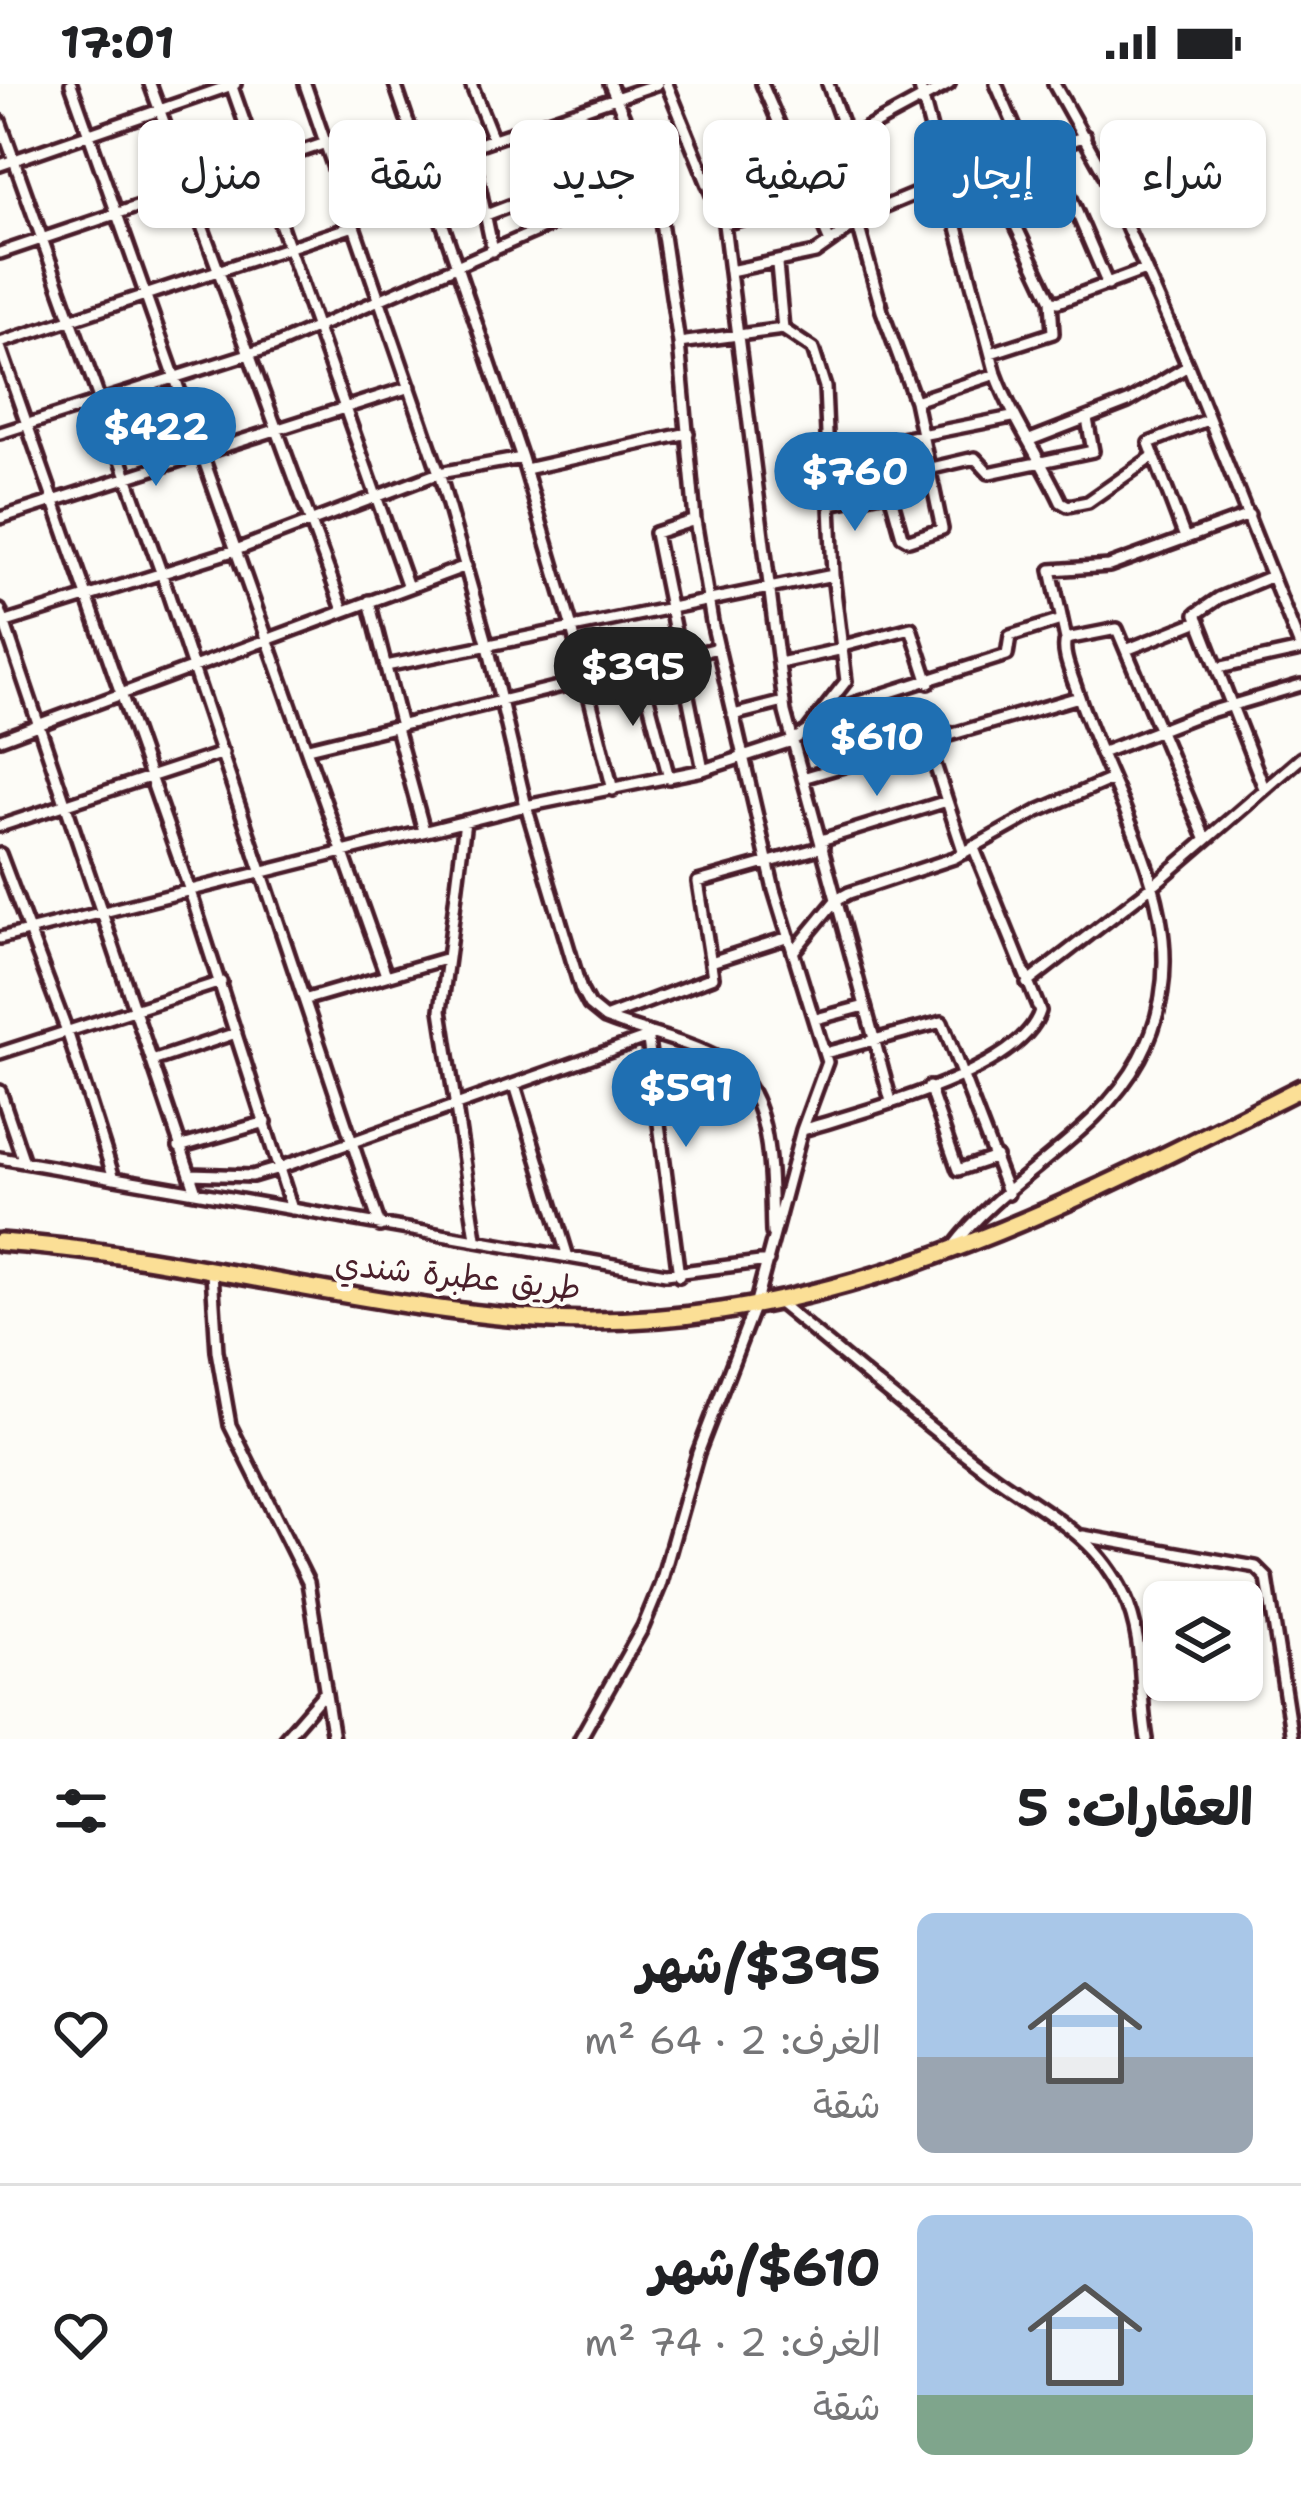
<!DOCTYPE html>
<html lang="ar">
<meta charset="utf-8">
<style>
body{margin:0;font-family:"Shantell Sans","Playpen Sans Arabic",sans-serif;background:#f2f2f2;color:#202124;direction:rtl;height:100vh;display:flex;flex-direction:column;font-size:45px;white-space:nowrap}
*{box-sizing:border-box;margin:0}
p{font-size:39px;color:#757577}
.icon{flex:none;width:66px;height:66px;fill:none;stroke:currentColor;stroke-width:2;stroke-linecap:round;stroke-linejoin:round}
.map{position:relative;height:1655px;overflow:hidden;direction:ltr}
.sheet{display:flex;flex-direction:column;background:#fff;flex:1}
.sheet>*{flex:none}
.hud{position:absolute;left:36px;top:36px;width:1230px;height:108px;direction:rtl;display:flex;gap:24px}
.tools{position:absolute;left:1143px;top:1497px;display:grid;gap:24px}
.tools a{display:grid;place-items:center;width:120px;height:120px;border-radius:18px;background:#fff;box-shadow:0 3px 9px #0004;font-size:60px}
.price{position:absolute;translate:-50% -102px;padding:0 27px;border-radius:42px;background:#1f6fb2;color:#fff;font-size:39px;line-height:78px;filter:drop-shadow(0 3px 6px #0008)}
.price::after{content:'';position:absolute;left:50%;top:72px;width:36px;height:27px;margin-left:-18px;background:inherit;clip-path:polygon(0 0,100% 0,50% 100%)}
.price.on{background:#222;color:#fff}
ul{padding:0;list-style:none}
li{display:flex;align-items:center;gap:36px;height:300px;padding:0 48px}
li+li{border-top:3px solid #e0e0e0}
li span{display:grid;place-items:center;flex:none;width:336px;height:240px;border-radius:18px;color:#555}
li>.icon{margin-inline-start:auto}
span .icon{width:144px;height:144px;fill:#fffc;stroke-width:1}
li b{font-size:51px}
h2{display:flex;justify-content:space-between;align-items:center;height:144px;padding:0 48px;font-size:51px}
.tag{padding:0 42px;border-radius:18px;background:#fff;box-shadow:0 3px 9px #0004;font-size:42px;line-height:108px}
.tag.on{background:#1f6fb2;color:#fff}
.status{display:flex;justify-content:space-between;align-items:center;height:84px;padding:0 60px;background:#fff;direction:ltr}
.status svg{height:33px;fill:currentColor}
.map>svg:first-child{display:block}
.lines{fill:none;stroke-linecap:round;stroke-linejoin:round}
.street-casing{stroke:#4a1f2b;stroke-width:18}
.highway-casing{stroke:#4a1f2b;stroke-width:24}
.street{stroke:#fdfcf7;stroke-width:9}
.highway{stroke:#fbdf96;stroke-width:15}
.labels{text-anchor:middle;stroke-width:9;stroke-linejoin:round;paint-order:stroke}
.street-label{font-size:33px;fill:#4a1f2b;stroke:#fdfcf7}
</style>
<div class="status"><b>17:01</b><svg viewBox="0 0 49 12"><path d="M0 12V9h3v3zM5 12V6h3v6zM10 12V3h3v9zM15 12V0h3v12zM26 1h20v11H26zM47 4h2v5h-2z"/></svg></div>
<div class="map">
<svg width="1301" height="1655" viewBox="0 0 1301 1655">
<rect width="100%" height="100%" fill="#fdfcf7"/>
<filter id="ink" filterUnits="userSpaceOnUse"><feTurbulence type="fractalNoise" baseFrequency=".00833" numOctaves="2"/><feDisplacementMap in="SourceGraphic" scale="24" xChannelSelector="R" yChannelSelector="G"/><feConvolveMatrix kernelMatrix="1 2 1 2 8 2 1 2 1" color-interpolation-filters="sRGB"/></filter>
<g filter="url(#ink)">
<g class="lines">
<defs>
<path id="street" d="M71,0L386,891
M150,0L343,526
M231,0L408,503
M305,0L439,389L488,562L526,722L581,906L589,921L605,934C643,949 685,956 721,976C775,1005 770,1095 772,1149
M471,0L493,55
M667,0L724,140L785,628L891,1017
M762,0L830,158
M828,0L874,127
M919,0L996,290C1013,336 1041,375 1061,418L1068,422L1088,418L1152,373
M996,0L1028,74
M1054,0L1102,86L1188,282L1301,565
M0,37L161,488L380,1142
M471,63L493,167
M1050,65L1108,201
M0,81L235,0
M799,81L949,0
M990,87L1051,216L1058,218L1145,186
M343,106L657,0
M486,131L578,96L595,123
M857,137L882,227L915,317L942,445L909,456L902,452L876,359
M724,140L811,115
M0,169L326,59
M777,180L783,245
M730,187L815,169L874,127L944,98L990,87L1085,52
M0,259L354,142
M0,263L189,804L292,1125
M991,269L1053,249L1051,216
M915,317L996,290
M0,349L274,262L653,96
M1030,356L1128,318L1188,282
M830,369L1012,333
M522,374L572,544L613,706
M526,385L688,349
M928,385L975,374L989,389L1093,367L1087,335
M831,420L886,408
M0,434L410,303
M695,436L655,449L703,686
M1184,451L1149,359L1207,336
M369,517L401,642
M0,526L196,1108
M0,540L236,466L439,389L522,374L395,0
M1066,555L1051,486L1109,482L1249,431
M843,562L911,544L929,599
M1126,566L1199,537
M780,579L843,565
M386,582L833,491
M640,584L669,694
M1218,584L1301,566
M858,619L874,671
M827,628L1007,571L1010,552L1061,536
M733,631L784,618
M396,644L424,747
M0,655L466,482
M927,656L964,769
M308,664L718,564
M1101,669L1196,632L1301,601
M806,693L1079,613
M1264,704L1196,530L1219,514L1272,492
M0,742L223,669
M821,756L947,717
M0,770L68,950L114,1094
M0,854L526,722L703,686L792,657L807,647L846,597L833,491L825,303L813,265L783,245L679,259
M793,868L836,816L849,809L954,774L1038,727L1112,695
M448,874L465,737
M714,877L789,853
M1027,899L1156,799L1301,674
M307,915L448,874L441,926L476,1154
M605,934L713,893L698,798L823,763
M816,935L865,922
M647,948L679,1192
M0,969L221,898
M825,969L942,938L1008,1110
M152,977L236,949
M515,1001L568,1173
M929,1003L958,1086L996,1073
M0,1007L24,1078
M803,1046C861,1027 1021,989 1040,927L973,762
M179,1063L266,1038
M0,1074L666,1190L768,1177
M190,1090L252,1092L279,1084L648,953
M953,1163C1006,1092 1097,1054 1140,974C1208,847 1115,725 1077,607C1072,591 1061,569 1066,555L1117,545L1205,754
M212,1189L217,1267L230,1341L308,1498L333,1655
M775,1216C846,1273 916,1335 990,1389C1041,1427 1096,1450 1124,1511C1146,1558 1138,1605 1147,1655
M1083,1452L1256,1483L1267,1494L1292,1655
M284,1655L325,1608
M580,1655L643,1543L660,1502L698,1369L756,1218L802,1046L827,978L774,806L712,538L695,436L679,259L657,111L610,0"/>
<path id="highway" d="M0,1158C175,1170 345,1219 520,1234C809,1258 1053,1129 1301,1004"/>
</defs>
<use href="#street" class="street-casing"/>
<use href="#highway" class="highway-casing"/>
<use href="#street" class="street"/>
<use href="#highway" class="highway"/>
</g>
</g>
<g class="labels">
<g class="street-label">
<text transform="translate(458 1191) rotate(6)" y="12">طريق عطبرة شندي</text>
</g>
</g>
</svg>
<div class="tools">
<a><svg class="icon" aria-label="layers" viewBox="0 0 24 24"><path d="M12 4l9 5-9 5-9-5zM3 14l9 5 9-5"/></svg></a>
</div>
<b class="price" style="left:156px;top:405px">$422</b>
<b class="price" style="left:855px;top:450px">$760</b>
<b class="price on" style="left:633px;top:645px">$395</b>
<b class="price" style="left:877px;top:715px">$610</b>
<b class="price" style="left:686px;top:1066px">$591</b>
<div class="hud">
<a class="tag">شراء</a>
<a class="tag on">إيجار</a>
<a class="tag">تصفية</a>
<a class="tag">جديد</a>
<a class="tag">شقة</a>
<a class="tag">منزل</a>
</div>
</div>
<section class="sheet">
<h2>العقارات: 5<svg class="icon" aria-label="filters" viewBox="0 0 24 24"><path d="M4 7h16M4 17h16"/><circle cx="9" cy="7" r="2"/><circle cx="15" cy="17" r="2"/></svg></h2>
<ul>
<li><span style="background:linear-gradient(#a9c7e8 60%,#9aa5b1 0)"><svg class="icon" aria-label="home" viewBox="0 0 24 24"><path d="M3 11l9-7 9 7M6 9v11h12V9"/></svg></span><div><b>$395/شهر</b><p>الغرف: 2 · 64 m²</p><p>شقة</p></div><svg class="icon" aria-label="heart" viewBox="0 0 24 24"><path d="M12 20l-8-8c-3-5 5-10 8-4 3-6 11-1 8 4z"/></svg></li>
<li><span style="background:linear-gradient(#a9c7e8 75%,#7fa58c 0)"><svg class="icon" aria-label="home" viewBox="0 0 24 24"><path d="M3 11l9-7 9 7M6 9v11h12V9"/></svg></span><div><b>$610/شهر</b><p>الغرف: 2 · 74 m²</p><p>شقة</p></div><svg class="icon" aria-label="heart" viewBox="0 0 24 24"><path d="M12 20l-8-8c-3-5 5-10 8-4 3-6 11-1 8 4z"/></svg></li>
</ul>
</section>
